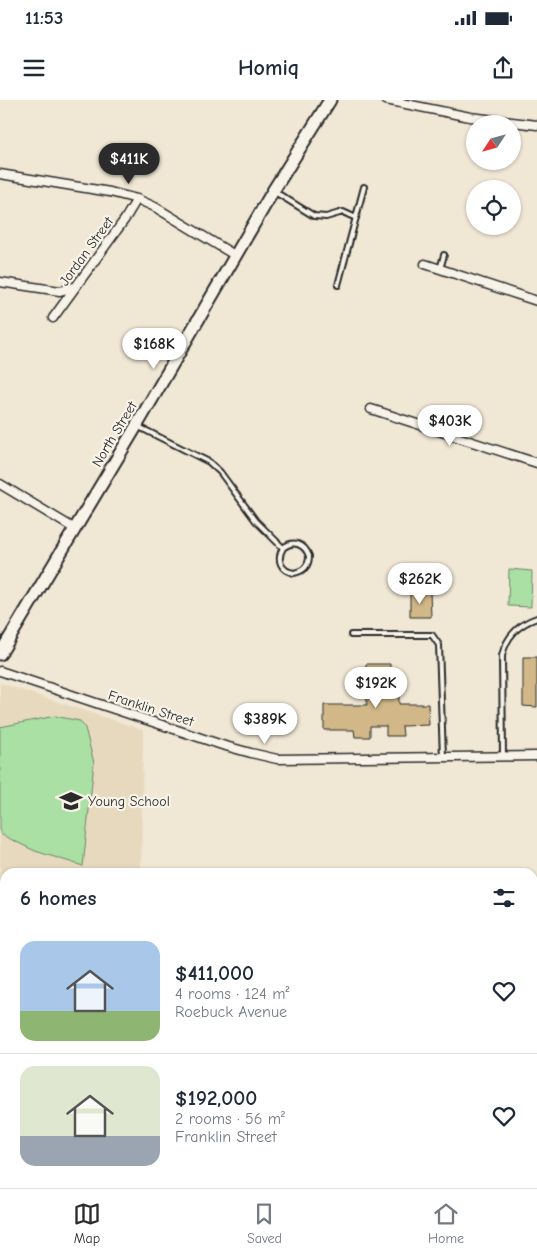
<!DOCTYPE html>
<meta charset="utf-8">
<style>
body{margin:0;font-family:"Comic Neue",sans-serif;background:#f6f6f7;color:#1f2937;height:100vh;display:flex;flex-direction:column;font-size:19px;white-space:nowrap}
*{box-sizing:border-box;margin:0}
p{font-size:16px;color:#747a83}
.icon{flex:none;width:28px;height:28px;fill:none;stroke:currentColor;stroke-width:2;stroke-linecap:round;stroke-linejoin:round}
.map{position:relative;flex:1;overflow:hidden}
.panel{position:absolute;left:0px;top:768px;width:538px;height:321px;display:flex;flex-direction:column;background:#fff;border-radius:15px 15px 0 0;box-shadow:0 1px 4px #0004}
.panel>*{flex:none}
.needle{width:32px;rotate:234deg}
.buttons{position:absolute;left:466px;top:15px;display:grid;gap:10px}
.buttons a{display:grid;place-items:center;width:55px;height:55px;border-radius:50%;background:#fff;box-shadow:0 1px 4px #0004;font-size:25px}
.price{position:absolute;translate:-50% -42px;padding:0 11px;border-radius:18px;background:#fff;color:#222;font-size:16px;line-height:32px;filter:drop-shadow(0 1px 2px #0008)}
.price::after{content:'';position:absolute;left:50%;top:30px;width:15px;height:11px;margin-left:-8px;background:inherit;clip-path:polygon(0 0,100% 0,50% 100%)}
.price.selected{background:#2b2b2b;color:#fff}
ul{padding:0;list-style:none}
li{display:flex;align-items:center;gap:15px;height:125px;padding:0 20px}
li+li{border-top:1px solid #e0e1e3}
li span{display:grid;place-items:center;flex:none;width:140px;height:100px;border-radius:15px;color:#555}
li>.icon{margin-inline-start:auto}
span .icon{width:60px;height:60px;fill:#fffc;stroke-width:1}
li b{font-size:21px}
h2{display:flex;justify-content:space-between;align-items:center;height:60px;padding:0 20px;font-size:21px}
.status{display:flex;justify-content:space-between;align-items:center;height:35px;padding:0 25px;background:#fff;direction:ltr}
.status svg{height:14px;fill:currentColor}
header{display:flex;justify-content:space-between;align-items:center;height:65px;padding:0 20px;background:#fff;font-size:22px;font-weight:700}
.tabs{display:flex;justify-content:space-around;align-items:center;height:70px;border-top:1px solid #e0e1e3;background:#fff;font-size:14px;color:#747a83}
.tabs a{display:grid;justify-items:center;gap:2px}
.tabs .selected{color:#2b2b2b}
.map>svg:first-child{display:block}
.built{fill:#e7d9be}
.green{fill:#aae0a4;stroke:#6a8668}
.building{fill:#d2b888;stroke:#2b2b2b}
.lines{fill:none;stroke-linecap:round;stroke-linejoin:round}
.lane-casing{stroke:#2b2b2b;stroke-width:8}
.street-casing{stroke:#2b2b2b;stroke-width:11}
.secondary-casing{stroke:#2b2b2b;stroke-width:15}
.lane{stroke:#f7f3e8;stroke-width:4}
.street{stroke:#f7f3e8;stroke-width:8}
.secondary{stroke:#f7f3e8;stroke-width:11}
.labels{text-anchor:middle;stroke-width:4.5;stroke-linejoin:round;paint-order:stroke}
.street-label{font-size:14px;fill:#2b2b2b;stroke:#f7f3e8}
.poi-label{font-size:14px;fill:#2b2b2b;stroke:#f7f3e8;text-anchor:start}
</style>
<div class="status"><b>11:53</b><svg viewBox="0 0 49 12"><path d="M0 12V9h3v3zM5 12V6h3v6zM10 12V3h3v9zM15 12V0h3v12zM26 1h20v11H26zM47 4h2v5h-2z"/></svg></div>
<header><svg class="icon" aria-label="menu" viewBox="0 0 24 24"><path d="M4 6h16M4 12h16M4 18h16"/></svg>Homiq<svg class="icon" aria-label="share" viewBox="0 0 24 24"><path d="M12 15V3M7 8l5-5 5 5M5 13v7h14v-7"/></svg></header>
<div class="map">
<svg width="537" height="1088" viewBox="0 0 537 1088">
<rect width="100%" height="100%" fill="#f0e7d5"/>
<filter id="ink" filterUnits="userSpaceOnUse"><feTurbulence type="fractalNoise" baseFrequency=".02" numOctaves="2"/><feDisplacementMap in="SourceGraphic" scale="10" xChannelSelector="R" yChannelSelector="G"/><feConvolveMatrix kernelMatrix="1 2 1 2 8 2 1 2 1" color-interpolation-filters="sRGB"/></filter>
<g filter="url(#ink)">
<path class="built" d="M0,583L143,630L141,772H5V942H0Z"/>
<path class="green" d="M509,469L532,471L531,507L508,506Z
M55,616L80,621L85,628L94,663L83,766L35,751L0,734V627Z"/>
<path class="building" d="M430,492L431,517H410V493Z
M523,557H537V607L523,606Z
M366,564H390V593H399V604H428L429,625L402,626L403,636H386V626H370V637H355L354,630H324V605H367Z"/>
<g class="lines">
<defs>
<path id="lane" d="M275,92L314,116L326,117L343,112L356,118
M440,169L444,155
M338,185L364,87
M139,327L209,362L220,372L256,421L283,448C276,460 281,471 294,473C304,471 309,466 309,456C304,443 293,440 283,448
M351,535H432L439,545L443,657
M503,656L502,556C506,537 519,524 537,518
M0,809L5,803
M0,921H5"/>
<path id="street" d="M386,0L470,17L537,25
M0,74L110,92L137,99L155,107L236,156
M425,164L537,201
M0,182L60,191L74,187
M53,218L125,119L137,99
M371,309L537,363
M0,384L75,429
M0,571L222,645L251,653L277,659L537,656
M532,859H537
M0,954H5
M532,958H537
M0,1039H5
M265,1084V1088
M443,1088V1084"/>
<path id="secondary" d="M0,554L137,325L273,91L330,0"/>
</defs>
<use href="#lane" class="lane-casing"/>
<use href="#street" class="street-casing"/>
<use href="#secondary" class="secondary-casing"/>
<use href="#lane" class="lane"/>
<use href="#street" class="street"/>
<use href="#secondary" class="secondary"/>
</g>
</g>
<defs>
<symbol id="school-bare" viewBox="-9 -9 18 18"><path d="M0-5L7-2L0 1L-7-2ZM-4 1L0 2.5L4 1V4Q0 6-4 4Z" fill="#2b2b2b" stroke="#f7f3e8" stroke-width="2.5" paint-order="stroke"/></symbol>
</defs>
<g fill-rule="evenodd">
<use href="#school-bare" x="55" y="685" width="32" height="32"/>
</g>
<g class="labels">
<g class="street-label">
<text transform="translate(86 151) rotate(-54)" y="5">Jordan Street</text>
<text transform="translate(114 334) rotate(-59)" y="5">North Street</text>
<text transform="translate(151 608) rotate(18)" y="5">Franklin Street</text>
</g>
<g class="poi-label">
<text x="88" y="706">Young School</text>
</g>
</g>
</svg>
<div class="buttons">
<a><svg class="needle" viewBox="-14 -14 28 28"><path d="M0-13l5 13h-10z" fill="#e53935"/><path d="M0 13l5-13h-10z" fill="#747a83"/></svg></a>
<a><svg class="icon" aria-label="locate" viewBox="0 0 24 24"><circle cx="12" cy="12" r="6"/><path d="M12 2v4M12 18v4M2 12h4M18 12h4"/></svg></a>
</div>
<b class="price selected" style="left:129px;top:85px">$411K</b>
<b class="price" style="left:154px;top:270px">$168K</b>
<b class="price" style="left:450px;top:347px">$403K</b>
<b class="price" style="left:420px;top:505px">$262K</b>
<b class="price" style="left:376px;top:609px">$192K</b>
<b class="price" style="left:265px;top:645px">$389K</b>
<section class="panel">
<h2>6 homes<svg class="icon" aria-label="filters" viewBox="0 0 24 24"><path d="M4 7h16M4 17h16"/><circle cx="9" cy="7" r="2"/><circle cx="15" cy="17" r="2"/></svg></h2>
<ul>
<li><span style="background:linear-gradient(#a9c7e8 70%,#8fb573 0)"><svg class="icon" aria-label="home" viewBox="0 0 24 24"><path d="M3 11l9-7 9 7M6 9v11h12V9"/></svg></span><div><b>$411,000</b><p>4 rooms · 124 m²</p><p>Roebuck Avenue</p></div><svg class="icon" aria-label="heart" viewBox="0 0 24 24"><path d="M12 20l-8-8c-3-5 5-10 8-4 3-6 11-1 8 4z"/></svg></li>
<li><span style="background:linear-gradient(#dfe7d0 70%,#9aa5b1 0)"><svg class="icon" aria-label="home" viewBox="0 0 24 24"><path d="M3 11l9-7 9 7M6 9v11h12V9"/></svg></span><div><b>$192,000</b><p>2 rooms · 56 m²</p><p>Franklin Street</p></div><svg class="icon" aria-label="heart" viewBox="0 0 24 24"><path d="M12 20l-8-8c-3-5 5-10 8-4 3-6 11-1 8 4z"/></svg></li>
</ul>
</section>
</div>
<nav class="tabs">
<a class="selected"><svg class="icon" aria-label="map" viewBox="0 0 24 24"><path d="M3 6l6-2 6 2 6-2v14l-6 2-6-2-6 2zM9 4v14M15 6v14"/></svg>Map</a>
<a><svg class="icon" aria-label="saved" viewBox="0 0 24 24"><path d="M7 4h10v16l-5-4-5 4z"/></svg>Saved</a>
<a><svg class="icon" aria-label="home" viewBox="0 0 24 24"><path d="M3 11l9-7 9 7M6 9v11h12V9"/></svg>Home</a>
</nav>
